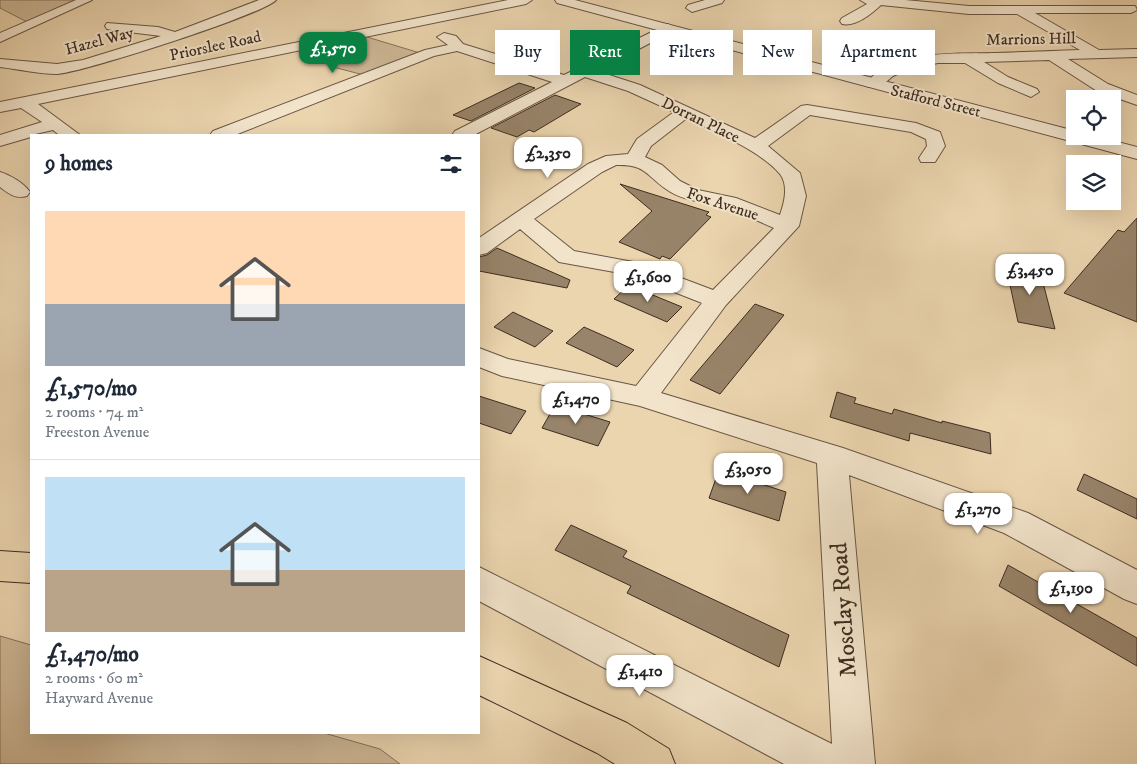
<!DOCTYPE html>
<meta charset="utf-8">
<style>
body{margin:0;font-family:"IM FELL DW Pica",serif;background:#f2f2f3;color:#1f2937;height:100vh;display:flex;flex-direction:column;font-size:19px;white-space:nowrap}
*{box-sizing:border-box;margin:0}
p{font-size:16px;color:#747a83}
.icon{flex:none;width:28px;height:28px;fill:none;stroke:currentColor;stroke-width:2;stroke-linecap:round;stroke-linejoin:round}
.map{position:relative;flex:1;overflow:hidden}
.sheet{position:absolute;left:30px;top:134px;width:450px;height:600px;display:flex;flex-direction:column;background:#fff;border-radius:0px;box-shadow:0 5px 20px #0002}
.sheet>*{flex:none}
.guide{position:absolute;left:495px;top:30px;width:475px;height:45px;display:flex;gap:10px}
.fabs{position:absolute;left:1066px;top:90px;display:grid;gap:10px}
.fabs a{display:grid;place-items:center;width:55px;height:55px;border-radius:0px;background:#fff;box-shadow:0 5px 20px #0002;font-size:25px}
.price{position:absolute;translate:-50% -42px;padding:0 11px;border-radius:10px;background:#fff;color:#222;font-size:16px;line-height:32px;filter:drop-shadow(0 1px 2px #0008)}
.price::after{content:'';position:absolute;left:50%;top:30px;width:15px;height:11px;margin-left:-8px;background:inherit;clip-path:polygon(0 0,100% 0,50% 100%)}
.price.on{background:#0b8043;color:#fff}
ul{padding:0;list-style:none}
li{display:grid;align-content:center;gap:10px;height:265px;padding:0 15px}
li+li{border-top:1px solid #e0e1e3}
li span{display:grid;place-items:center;height:155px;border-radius:0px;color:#555}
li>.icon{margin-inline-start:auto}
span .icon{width:90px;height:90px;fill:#fffc;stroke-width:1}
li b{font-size:21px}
h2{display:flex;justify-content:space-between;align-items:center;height:60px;padding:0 15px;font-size:21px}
.pill{padding:0 18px;border-radius:0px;background:#fff;box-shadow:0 5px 20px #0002;font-size:18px;line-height:45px}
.pill.on{background:#0b8043;color:#fff}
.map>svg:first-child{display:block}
.green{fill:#ceb897;stroke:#86725c}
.building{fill:#98846a;stroke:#3e2c20}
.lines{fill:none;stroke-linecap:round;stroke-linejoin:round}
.minor-casing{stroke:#695644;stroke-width:2}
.tertiary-casing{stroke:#695644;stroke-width:2}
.primary-casing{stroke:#3e2c20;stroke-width:2}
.minor{fill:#f2e4cb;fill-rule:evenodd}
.tertiary{fill:#f2e4cb;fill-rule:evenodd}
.primary{fill:#ebd5af;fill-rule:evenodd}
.labels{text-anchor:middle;stroke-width:4;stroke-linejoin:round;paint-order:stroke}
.far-street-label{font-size:16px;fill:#3e2c20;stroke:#f2e4cb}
.near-street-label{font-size:24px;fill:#3e2c20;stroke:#f2e4cb}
</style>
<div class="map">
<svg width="1137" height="764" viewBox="0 0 1137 764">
<rect width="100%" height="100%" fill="#ebd5af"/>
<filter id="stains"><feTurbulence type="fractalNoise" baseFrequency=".004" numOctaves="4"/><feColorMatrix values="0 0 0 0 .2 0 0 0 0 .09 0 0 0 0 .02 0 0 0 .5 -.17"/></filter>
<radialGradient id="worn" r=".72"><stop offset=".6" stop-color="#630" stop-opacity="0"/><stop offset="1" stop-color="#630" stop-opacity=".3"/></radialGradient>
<path class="green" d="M0,0H77L27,22L0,8Z
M367,37L420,53L364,75L329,66L310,49Z
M0,636L31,645V732L324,733L380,749L400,764H0Z"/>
<path class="building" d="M519,83L535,88L471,121L453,115Z
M555,95L581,104L534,132L529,130L517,137L491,128Z
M620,184L709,212L706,215L711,217L670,259L662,256L660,259L619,242L652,211Z
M1137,218V322L1064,293L1118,230L1124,232Z
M497,248L570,280L567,288L479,271V257L487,255Z
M1016,261L1040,271L1055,329L1018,322L1007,271Z
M629,285L660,298L682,307L667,322L614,299Z
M755,304L784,315L720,394L690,380Z
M513,312L519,315L553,331L535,347L494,327Z
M584,327L611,339L634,350L617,367L566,343Z
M837,392L856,398L854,403L892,414L894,409L942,423V421L990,433L991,454L910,433L909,441L830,417Z
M479,396L526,411L511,434L479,423Z
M555,405L610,422L598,446L542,428Z
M719,470L786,492L779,521L709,498Z
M1084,474L1137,499V519L1077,490Z
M571,525L627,551L623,557L789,635L779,667L627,593L631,586L555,550Z
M1008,565L1137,638V666L999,586Z"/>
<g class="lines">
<defs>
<path id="minor" d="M76,0H92L0,42V33Z
M259,0H276C264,14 82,73 57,74C38,74 18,69 0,67V59L57,64L83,60L161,36L112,30L107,29L105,26L107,23L158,27L175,32Z
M508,0H532L526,4L38,104L80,135H59L53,130L31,135V137L0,146V135L42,122L21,108L0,112V102Z
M705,0H724L722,3L692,12L686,8L688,5Z
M860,0H905L969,6H1135L1137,10L1131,13H1035L1099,50L1137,49V57L1068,59L1108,84L1137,95V105L1097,91L1049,60L984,62L1008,77L1037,89L1039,92L1031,97L998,83L965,63H938L909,69L893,76L880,87H868L866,84C890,49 958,54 995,53C1024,52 1051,51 1080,50L1017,14H969L881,5C871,14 856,27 842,24L840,21L842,18L867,4Z
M668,24L675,28L673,31L597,71L640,85L755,138L801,106L807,105L916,123L940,132L945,146L935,162H921L919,158L927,146L926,139L911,132L810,115L768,146L800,173L806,196L799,226L726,305L661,393L843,448L1028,513L1137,570V604L1124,599L1004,533L849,475L875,764H784L479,601V567L832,744L817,463L640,406L502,376L479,367V348L508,359L636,386L702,303L631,275L559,262L520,229L487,253L479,255V238L588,164L606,156L628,154L637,139L674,112L628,91L585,77L474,135H452L455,131L552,82L457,51L434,56L235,135H210L213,131L425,50L448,45L437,37L444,33L456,36L463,44L564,75ZM687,118C715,132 761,151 780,174C789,186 784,203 780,215L736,198L698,190L680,181L662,165L645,157L651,146ZM616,165C645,164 645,174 666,189C684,202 704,201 724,207C741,213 758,221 774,228L713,290L644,264L574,251L534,219L602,172Z
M0,172C10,175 24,183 30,192L27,196C15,199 9,194 0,187Z"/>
<path id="tertiary" d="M555,0H575L1075,131V136H1095L1137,147V159L557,3Z"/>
<path id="primary" d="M0,551L31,553V583L0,581Z
M479,656L627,723L669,749L675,764H615L597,753L479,695Z"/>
</defs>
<use href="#minor" class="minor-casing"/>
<use href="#tertiary" class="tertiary-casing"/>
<use href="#primary" class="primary-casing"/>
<use href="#minor" class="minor"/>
<use href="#tertiary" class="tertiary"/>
<use href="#primary" class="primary"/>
</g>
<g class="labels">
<g class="far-street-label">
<text transform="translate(1031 38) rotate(-1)" y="6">Marrions Hill</text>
<text transform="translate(99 40) rotate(-15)" y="6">Hazel Way</text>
<text transform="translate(215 45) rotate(-12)" y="6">Priorslee Road</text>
<text transform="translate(936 100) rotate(14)" y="6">Stafford Street</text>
<text transform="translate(701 119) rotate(26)" y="6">Dorran Place</text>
<text transform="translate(723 203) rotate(18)" y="6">Fox Avenue</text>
</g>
<g class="near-street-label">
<text transform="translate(843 610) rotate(-94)" y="8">Mosclay Road</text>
</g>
</g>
<rect width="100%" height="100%" filter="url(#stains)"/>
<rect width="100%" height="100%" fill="url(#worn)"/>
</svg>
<div class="fabs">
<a><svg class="icon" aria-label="locate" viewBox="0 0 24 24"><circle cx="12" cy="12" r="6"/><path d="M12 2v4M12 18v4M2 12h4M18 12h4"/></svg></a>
<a><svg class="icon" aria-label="layers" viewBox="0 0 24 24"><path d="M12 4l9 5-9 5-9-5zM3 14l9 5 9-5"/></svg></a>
</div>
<b class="price on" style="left:333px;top:74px">£1,570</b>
<b class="price" style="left:548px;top:179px">£2,350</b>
<b class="price" style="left:1030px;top:296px">£3,450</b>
<b class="price" style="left:648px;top:303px">£1,600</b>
<b class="price" style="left:576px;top:425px">£1,470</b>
<b class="price" style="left:748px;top:495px">£3,050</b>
<b class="price" style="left:978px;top:535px">£1,270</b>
<b class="price" style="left:1071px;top:614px">£1,190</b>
<b class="price" style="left:640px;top:697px">£1,410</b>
<div class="guide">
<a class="pill">Buy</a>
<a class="pill on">Rent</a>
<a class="pill">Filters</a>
<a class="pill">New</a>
<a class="pill">Apartment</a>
</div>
<section class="sheet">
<h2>9 homes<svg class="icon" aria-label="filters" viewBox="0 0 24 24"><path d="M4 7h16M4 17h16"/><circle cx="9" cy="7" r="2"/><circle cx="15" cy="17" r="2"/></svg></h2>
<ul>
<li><span style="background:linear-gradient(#ffd9b3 60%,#9aa5b1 0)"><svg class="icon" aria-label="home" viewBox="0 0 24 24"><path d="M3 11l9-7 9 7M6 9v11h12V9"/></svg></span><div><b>£1,570/mo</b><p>2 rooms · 74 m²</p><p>Freeston Avenue</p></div></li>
<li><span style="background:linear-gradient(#bfe0f5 60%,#b9a48a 0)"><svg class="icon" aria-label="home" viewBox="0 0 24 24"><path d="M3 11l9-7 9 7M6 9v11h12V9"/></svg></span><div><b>£1,470/mo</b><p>2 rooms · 60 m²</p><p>Hayward Avenue</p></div></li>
</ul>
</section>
</div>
